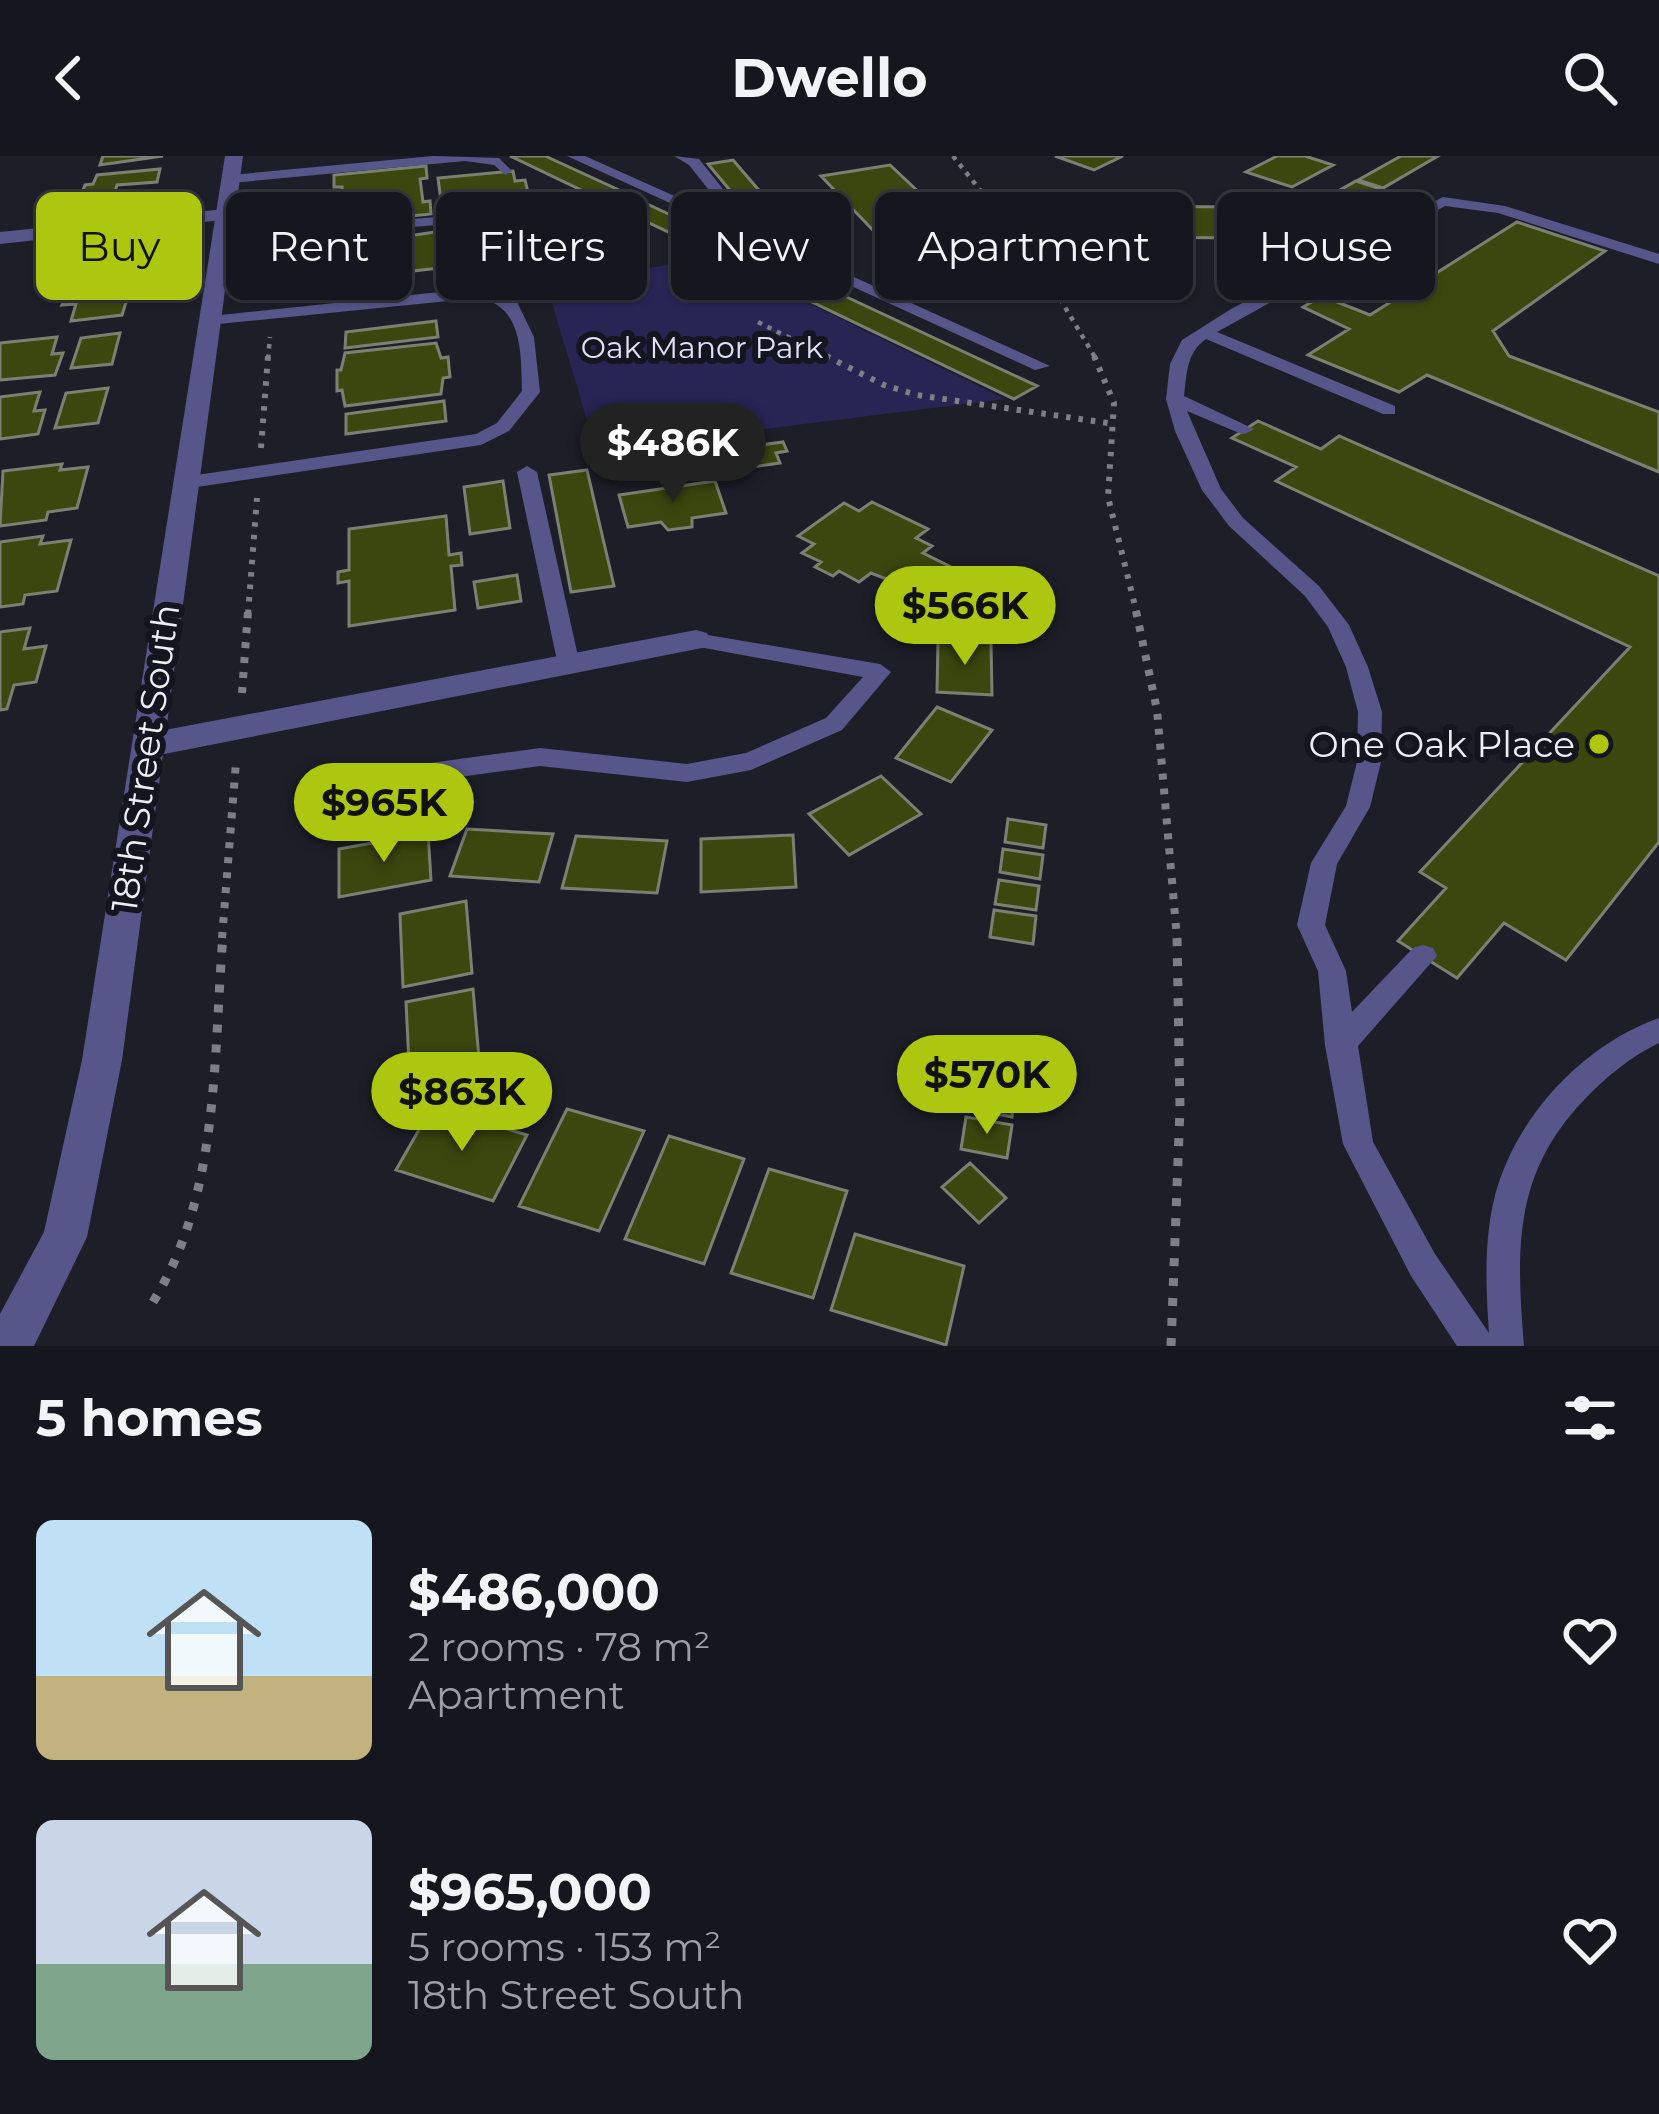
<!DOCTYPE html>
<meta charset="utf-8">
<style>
body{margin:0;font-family:Montserrat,sans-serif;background:#23232c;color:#f1f3f6;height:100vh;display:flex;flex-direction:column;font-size:45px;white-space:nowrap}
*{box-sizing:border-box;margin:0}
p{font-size:39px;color:#9e9fa4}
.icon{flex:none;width:66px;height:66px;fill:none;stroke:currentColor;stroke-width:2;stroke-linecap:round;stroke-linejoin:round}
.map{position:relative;height:1190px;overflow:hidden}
.panel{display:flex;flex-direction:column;background:#16161f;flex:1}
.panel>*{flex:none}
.guide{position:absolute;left:36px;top:36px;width:1587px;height:108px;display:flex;gap:24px}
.price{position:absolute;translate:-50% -102px;padding:0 27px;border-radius:42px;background:#adc60f;color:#111;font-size:39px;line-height:78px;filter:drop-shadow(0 3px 6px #0008)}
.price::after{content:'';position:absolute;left:50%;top:72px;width:36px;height:27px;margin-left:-18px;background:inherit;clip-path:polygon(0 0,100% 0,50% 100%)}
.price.current{background:#222;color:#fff}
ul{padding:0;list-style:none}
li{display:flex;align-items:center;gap:36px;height:300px;padding:0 36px}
li span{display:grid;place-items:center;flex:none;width:336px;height:240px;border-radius:18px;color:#555}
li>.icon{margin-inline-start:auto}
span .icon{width:144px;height:144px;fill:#fffc;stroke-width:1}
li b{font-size:51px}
h2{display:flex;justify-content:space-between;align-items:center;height:144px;padding:0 36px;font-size:51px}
.chip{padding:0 42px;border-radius:18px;background:#16161f;box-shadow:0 3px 9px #0004,0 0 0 3px #35353d;font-size:42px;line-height:108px}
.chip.current{background:#adc60f;color:#111}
header{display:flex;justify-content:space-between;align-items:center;height:156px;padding:0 36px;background:#16161f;font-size:54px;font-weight:700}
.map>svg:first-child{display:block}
.green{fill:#282454}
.building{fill:#3c460f;stroke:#7c8072;stroke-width:3}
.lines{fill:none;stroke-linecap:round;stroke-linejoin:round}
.path-far3{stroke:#7d7e87;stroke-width:4.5;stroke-dasharray:4.5 6;stroke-linecap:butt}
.path-far2{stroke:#7d7e87;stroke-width:6;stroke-dasharray:4.5 8;stroke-linecap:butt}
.path-far1{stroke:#7d7e87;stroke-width:8;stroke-dasharray:6 9;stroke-linecap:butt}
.path{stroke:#7d7e87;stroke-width:9;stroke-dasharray:8 12;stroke-linecap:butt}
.service{fill:#57568b;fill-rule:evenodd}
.minor{fill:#57568b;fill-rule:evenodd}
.tertiary{fill:#57568b;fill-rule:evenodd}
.poi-dot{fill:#adc60f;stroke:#15151f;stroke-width:4.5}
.labels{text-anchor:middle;stroke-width:12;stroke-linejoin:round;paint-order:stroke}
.far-park-label{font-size:30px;fill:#dfe0f7;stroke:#15151f}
.poi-label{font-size:36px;fill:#edeef5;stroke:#15151f;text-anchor:end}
.street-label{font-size:36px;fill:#edeef5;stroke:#15151f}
</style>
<header><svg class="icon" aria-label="back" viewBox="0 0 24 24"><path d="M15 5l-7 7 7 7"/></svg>Dwello<svg class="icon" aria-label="search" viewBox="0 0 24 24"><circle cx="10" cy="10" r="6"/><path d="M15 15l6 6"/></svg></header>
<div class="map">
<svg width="1659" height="1190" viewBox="0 0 1659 1190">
<rect width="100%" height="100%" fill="#1e1e29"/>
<path class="green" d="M716,102L1005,243L596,294L546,127Z"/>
<path class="building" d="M103,0H163L100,9Z
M510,0H545L619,34L598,42Z
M1055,0H1123L1094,14Z
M1277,0H1305L1333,9L1292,31L1246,16Z
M1401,0H1438L1383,32L1358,24Z
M733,4L800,82L774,87L708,8Z
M890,9L992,105L916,119L821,20Z
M426,10L427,22L420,23L423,46L430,45L431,58L334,68V55L342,54V31H334V19Z
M160,13L157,26L117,29L113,42L79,45L85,29L93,28L97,19Z
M513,15L515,25L525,24L528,36L441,45L438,22Z
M1356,25L1381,33L1333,60L1308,52Z
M630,40L795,117L774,126L609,48Z
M1064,50L1249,51L1264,82L1072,81Z
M1517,66L1605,95L1493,175L1509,200L1659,256V316L1427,219L1399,236L1308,199L1349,173L1303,151L1322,140L1370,159Z
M537,70L544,100L513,103L507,73Z
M462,72H490L496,106L403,116L401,81Z
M386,86L388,116L356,120L355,89Z
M119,108L114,142L128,140L122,159L71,165L76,148L62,149L79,119L68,121L70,114Z
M808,123L1037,230L1014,243L785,133Z
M436,165L438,181L345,192L346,176Z
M120,177L112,208L71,212L81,182Z
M57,181L52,198L63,197L55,219L0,224V187Z
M436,187L441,202L448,201L450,221L443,222L441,238L345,250L342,234L337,235V214H341L345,197Z
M108,232L98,267L55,272L66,237Z
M40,236L34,255L45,254L38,278L0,283V241Z
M444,245L446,265L346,278V258Z
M1258,265L1321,293L1339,280L1659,420V686L1566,804L1504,767L1457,822L1398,785L1446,732L1420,716L1630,491L1276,325L1296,311L1232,282Z
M783,286L787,295L776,297L780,307L702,318L695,298Z
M62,308L60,314L88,311L77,352L48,356L46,364L0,370L3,315Z
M587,314L614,430L571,436L549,319Z
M503,325L510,372L470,378L464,331Z
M715,325L726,357L692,362V371L668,374L661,366L628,371L619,339Z
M872,346L928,373L916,382L932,390L923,397L951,411L920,436L871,417L859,426L839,415L833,420L815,411L821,406L802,397L814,388L798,380L844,347L859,355Z
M446,360L449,399L461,397L462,409L451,410L455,454L349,470V425L338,427V416L349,414V373Z
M43,380L40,388L71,384L57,435L25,439L23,448L0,451V386Z
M517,419L521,445L478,452L474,426Z
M30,472L24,493L46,490L36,526L14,529L7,553L0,554V476Z
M938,485L991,487L992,539L937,536Z
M937,551L992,574L951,626L896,602Z
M881,620L921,658L849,699L809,658Z
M1008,663L1046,669L1043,692L1005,686Z
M467,673L553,678L539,726L450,720Z
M428,677L431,724L339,741V693Z
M793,679L796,731L701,736V683Z
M576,680L667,685L657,737L562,732Z
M1003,693L1043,699L1040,723L1000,716Z
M999,724L1039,730L1036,754L995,748Z
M466,745L472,817L403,831L400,758Z
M994,754L1036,760L1033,788L990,781Z
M473,833L480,914L410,929L406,846Z
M970,922L1015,930L1012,961L966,952Z
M432,951L527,979L493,1045L396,1014Z
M567,953L644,975L599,1075L519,1050Z
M966,961L1012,969L1007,1002L961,993Z
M669,980L744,1003L704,1108L625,1083Z
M970,1007L1006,1042L979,1067L942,1031Z
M769,1013L847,1035L813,1142L731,1117Z
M855,1078L964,1110L946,1189L831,1154Z"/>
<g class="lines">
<path class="path-far3" d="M953,0L1041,111L1096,203
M273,136L276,103
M758,166L832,203
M268,203L270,181"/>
<path class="path-far2" d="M826,200L884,229L917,239L1114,268
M1094,200L1114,247L1108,341L1137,458
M261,292L268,200
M248,458L257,342"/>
<path class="path-far1" d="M1136,455L1157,554L1177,782
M242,537L248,455
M222,782L236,606"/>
<path class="path" d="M153,1146C220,1038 213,902 223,779
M1171,1190L1180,952L1177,779"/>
<path class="service" d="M433,0L499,2L512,15L505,19L494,9L465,5L231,27L224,23L231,19Z
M567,0H585L735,67L689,9L674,0L699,3L759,78L1050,210L1035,214Z
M1443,41L1505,50L1659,98V108L1498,57L1445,50L1217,176L1395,250V258H1383L1206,183C1186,197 1187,218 1184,240L1254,273L1245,278L1239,277L1187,255L1221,333L1243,362L1319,430L1349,469L1368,511L1382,556L1381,606L1370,651L1337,708L1325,769L1346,815L1352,856L1413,792L1423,789L1433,792L1437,800L1358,890L1373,986L1435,1098L1489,1177C1486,1134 1484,1090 1493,1048C1511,966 1580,890 1659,862V887C1630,901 1606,921 1584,944C1513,1018 1516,1094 1524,1190H1457L1411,1120L1343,988L1325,889L1318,815L1297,769L1311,707L1346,650L1357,606L1358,556L1346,511L1328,471L1305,440L1229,370L1202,334L1175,275L1166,243L1170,208L1182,184L1231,153Z
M574,42L581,46L579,49L437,69L221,86L214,82L221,78L437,61Z
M478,132L516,144L534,181L540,236L509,275L481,289L183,333L173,327L183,321L476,278L497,267L522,235C521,198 523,149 478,142L208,169L202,167V161Z
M527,310L537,316L580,509L569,516L558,509L517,316Z
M696,477L880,508L891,516L842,574L751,614L687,626L540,610L394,630L382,621L394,612L540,592L687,608L746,597L826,562L863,521L688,489L685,484L688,479Z"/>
<path class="minor" d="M225,53L232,55V63L0,88V76Z
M696,474L707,477L711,484L707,491L149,601L137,597L133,589L137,581L149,577Z"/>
<path class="tertiary" d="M225,0H243L122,904L87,1081L34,1190H0V1158L44,1076L82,904Z"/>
</g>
<circle class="poi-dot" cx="1599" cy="588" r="12"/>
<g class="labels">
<g class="far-park-label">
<text x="702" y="202">Oak Manor Park</text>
</g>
<g class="poi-label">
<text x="1575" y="601">One Oak Place</text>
</g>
<g class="street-label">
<text transform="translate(145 602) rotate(-82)" y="13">18th Street South</text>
</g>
</g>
</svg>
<b class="price current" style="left:673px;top:349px">$486K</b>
<b class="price" style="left:965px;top:512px">$566K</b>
<b class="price" style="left:384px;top:709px">$965K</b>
<b class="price" style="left:987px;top:981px">$570K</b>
<b class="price" style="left:462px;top:998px">$863K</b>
<div class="guide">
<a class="chip current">Buy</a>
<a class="chip">Rent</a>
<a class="chip">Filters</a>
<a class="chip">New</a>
<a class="chip">Apartment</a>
<a class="chip">House</a>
</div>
</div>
<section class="panel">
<h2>5 homes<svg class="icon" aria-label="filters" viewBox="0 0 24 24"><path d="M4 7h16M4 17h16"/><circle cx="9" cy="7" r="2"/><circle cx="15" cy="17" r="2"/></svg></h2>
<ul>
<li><span style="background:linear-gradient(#bfe0f5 65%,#c2b280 0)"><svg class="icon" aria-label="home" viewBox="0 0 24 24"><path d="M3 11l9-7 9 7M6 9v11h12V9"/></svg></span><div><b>$486,000</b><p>2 rooms · 78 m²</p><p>Apartment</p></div><svg class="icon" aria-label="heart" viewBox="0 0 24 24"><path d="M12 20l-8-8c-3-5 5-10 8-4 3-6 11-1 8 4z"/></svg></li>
<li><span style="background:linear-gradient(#c9d6e8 60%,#7fa58c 0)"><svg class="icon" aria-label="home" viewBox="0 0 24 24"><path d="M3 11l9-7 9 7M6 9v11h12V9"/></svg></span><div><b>$965,000</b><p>5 rooms · 153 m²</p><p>18th Street South</p></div><svg class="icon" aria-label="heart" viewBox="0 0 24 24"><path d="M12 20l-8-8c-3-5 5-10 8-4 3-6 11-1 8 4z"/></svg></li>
</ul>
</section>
